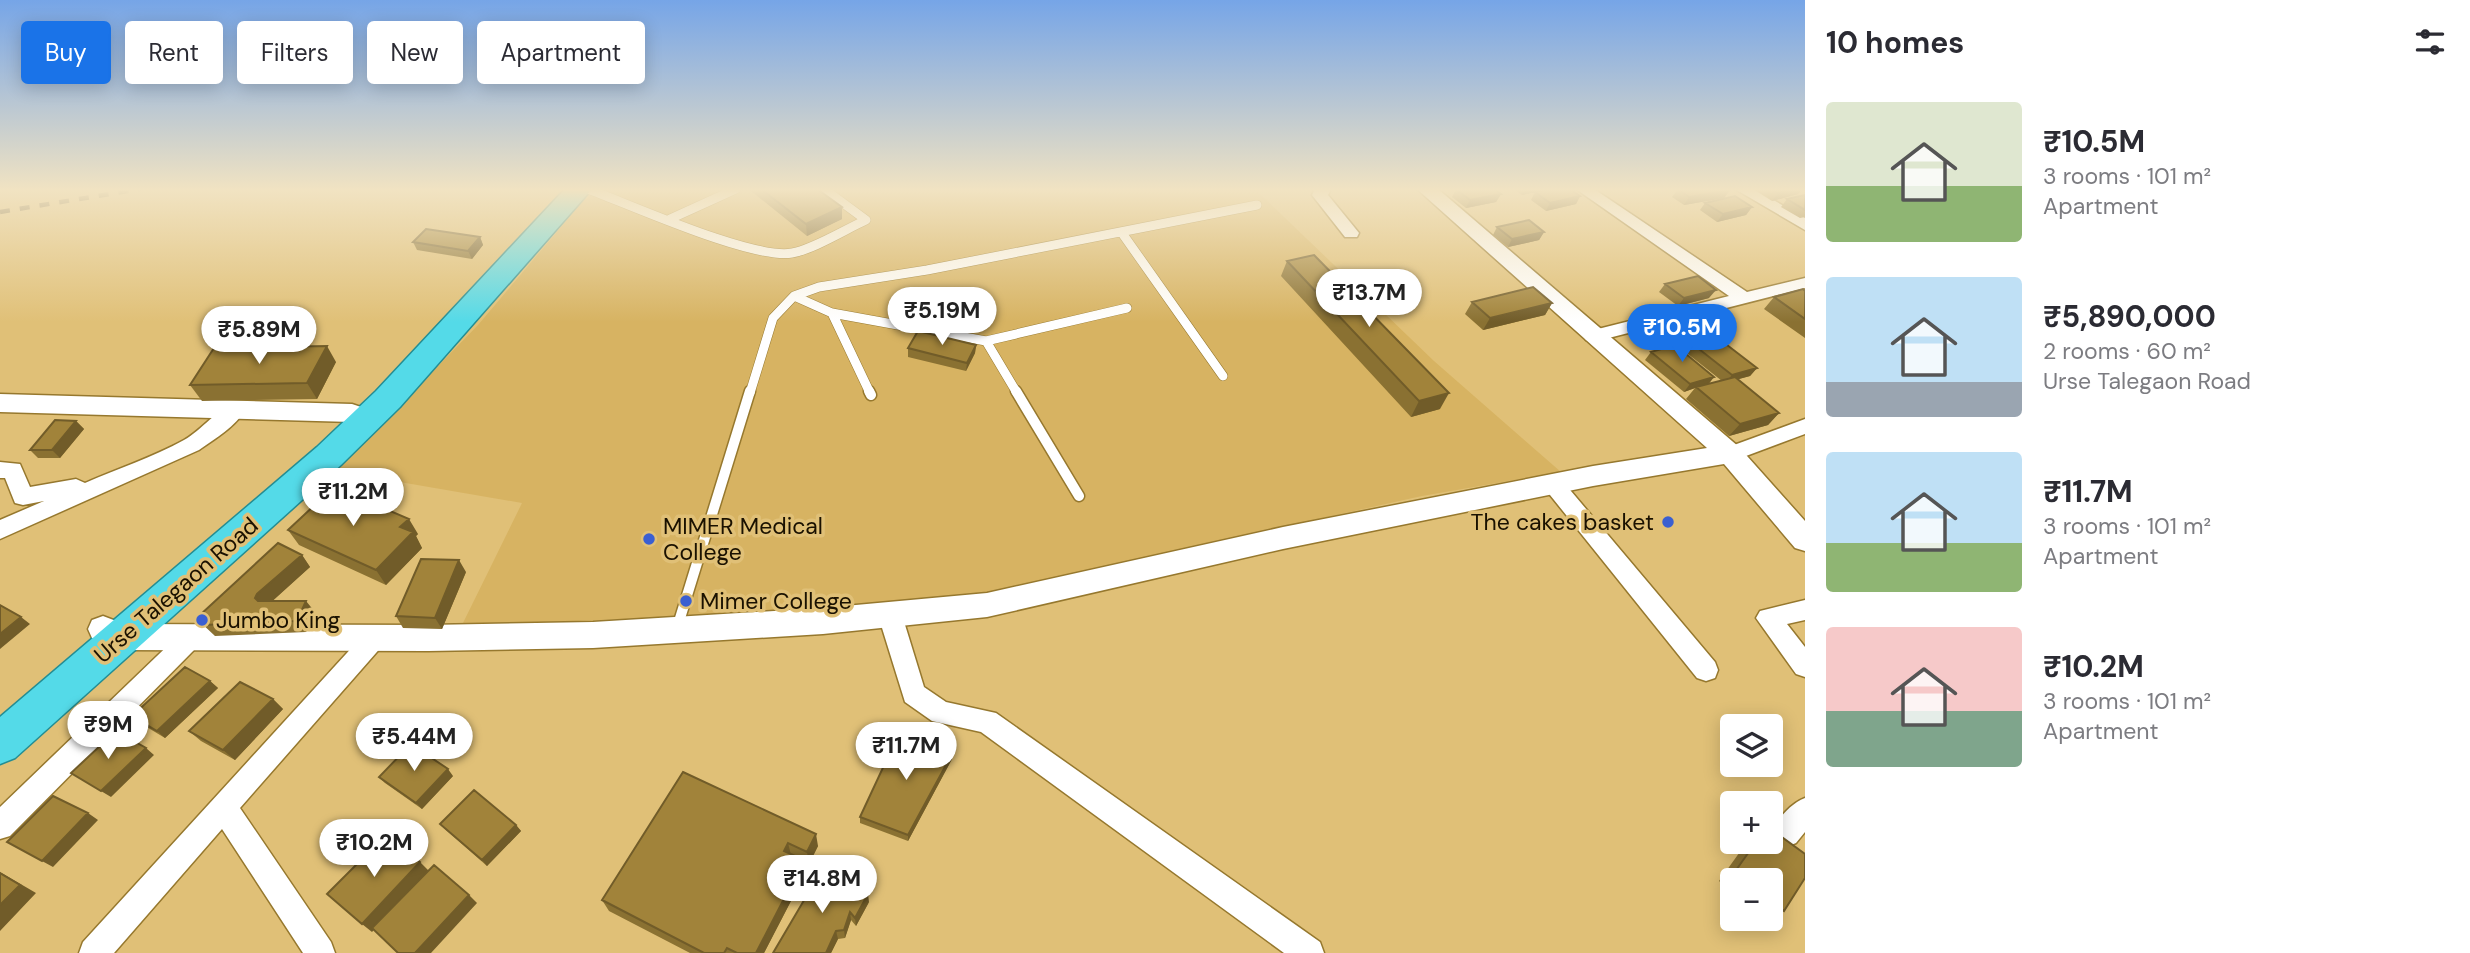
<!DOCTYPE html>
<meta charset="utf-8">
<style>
body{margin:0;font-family:"DM Sans",sans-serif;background:#f7f7f7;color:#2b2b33;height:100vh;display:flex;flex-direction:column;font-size:26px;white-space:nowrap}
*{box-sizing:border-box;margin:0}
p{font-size:23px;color:#7c7c81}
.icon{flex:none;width:38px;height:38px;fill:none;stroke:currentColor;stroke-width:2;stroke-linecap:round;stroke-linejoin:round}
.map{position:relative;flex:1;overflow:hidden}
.panel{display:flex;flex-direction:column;background:#fff;width:665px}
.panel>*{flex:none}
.guide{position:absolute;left:21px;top:21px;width:665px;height:63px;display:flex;gap:14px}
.fabs{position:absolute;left:1720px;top:714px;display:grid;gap:14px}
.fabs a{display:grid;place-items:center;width:63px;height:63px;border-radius:7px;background:#fff;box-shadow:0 4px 18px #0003;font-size:35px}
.price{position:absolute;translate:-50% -60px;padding:0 16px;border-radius:24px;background:#fff;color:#222;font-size:23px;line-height:46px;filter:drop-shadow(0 2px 4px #0008)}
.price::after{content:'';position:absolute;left:50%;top:42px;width:21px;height:16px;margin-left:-10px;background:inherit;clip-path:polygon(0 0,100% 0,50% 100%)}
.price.current{background:#1a73e8;color:#fff}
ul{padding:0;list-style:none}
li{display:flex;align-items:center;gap:21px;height:175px;padding:0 21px}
li span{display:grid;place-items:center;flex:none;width:196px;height:140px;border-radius:7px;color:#555}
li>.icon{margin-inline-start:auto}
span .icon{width:84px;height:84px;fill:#fffc;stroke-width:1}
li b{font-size:30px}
h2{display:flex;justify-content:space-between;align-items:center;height:84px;padding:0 21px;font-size:30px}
.chip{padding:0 24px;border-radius:7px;background:#fff;box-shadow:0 4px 18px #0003;font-size:24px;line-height:63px}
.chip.current{background:#1a73e8;color:#fff}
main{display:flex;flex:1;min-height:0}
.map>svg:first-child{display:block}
.built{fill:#d7b362}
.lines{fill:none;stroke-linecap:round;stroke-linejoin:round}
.service-far1-casing{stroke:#96782e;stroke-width:10}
.service-casing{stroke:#96782e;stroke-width:13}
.minor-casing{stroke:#96782e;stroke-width:3}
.tertiary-casing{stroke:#96782e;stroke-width:3}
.trunk-casing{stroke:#248d93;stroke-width:3}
.service-far1{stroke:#fff;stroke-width:9}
.service{stroke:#fff;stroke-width:10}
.minor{fill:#fff;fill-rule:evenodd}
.tertiary{fill:#fff;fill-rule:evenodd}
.trunk{fill:#54dae8;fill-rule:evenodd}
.rail{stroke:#5d4c28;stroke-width:4.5;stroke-dasharray:10 10;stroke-linecap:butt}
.wall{fill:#8a7132}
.shaded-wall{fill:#715c29}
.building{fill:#a1833a;stroke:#715c29;stroke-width:2}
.poi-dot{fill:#3a5fd1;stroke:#e0c077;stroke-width:2.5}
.labels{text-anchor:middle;stroke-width:7;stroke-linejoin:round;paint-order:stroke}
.poi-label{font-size:23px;fill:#1a1100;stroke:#e0c077;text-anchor:start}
.street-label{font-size:23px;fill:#1a1100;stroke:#e0c077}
</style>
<main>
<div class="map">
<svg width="1805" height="953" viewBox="0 0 1805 953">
<rect width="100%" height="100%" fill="#e0c077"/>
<path class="built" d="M598,189H1255L1434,361L1561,472L1422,496L983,593L771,614L462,625L522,503L336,471L478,325L583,201Z"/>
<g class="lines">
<defs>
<path id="service-far1" d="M588,189C631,205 753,260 792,253C812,250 846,229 866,220L824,189
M670,219L736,189
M1122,233L1223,376
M794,296L832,313L986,341L1127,308
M832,313L870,393
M986,341L1017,393
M750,393L773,318L794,296L819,287L927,270L1257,205"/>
<path id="service" d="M869,391L871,395
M1016,391L1079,496
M677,628L750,391"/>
<path id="minor" d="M1315,189H1331L1328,195L1359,233L1357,237H1345L1312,195Z
M1576,189H1594L1747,292L1805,278V288L1593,342L1586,340L1584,336L1586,332L1729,296Z
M1735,189H1754L1805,218V230Z
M236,402L243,404L246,409C235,427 216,438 199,450L0,539V520L44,501L23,505L15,503L5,478H0V462L20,464L30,487L76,479L85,483C117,469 153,457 184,440C201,431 219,407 236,402Z
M1805,419V434L1730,462L1723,459L1720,454L1723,449Z
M1553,476L1560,478L1715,662L1718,670L1715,678L1706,681L1697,678L1546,490L1542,484L1546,478Z
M1805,600V620L1787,624L1805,647V677L1796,674L1756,618L1760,611Z
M890,605L898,608L902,615L924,687L946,702L996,713L1320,942L1324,953H1284L981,732L932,721L905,702L878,615L882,608Z
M191,628L199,631L203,638L199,645L10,836L0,839V807L183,631Z
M375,628L383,631L387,638L383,645L240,808L331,942L335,953H303L222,829L114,953H79L83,942L367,631Z
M1805,798V832L1796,843L1786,847L1776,843L1772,833C1778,818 1790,804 1805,798Z"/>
<path id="tertiary" d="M1417,189H1438L1739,447L1805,521V551L1795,548L1724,464L1593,486L1283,549L987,617L823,634L593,648L428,651L123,650L92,638L88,629L92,620L103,616L124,624L428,625L593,622L823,608L987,593L1283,527L1593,466L1707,448Z
M0,394L352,404L361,407L364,413L361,419L352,422L0,412Z"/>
<path id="trunk" d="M565,189H592L400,407L341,465L15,758L0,764V717L317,447L376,391Z"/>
</defs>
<use href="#service-far1" class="service-far1-casing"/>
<use href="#service" class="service-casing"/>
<use href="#minor" class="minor-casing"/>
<use href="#tertiary" class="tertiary-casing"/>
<use href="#trunk" class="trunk-casing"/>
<use href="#service-far1" class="service-far1"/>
<use href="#service" class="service"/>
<use href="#minor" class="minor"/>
<use href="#tertiary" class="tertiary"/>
<use href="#trunk" class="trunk"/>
<path class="rail" d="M0,212L140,189"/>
</g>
<path class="wall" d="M751,189H817L842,219L807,236L751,191Z
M1456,189L1501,194L1496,202L1466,208L1452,197Z
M1514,189H1570L1580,196L1576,204L1546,211L1531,200L1535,192L1522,195Z
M1678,189L1730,190L1724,198L1684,205L1672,197Z
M1753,189H1802L1798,194L1772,201Z
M1805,195V217L1800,218L1781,207L1787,199Z
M1705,203L1752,207L1746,215L1717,222L1700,210Z
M1497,227L1544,232L1539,240L1508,247L1493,235Z
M480,237L483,245L472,259L417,250L413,242Z
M1287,261L1440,409L1411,417L1281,276Z
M1665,284L1709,298L1678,306L1659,292Z
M1805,291V338L1764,309L1774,297Z
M1472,302L1552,303L1545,315L1483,330L1465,314Z
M1690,342L1757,368L1750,376L1738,379L1779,413L1768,425L1729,436L1686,399L1695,388L1684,392L1645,360L1651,352L1708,384L1722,381L1683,350Z
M976,345L975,353L966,371L908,357V348Z
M336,362L317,399L202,401L190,385Z
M76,421L84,429L60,458H38L30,450Z
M288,530L418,534L416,536L422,548L386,585L299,545Z
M302,555L310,567L272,601L315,612L306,632L215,636L199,621Z
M466,572L442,629L403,628L396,616Z
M210,681L218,688L165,738L140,723L132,716Z
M273,699L283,709L235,760L201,741L189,731Z
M953,752L952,759L908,841L860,823V817Z
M683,772L818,846L809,864L804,861L806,872L764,953H690L609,911L602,900Z
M453,776L422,809L385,783L379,777Z
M440,824L516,825L521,831L487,866L446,830Z
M1747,842H1771L1784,911L1771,917V880H1732V892L1719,881Z
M869,902L856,926L851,920L845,938L838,939L831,953H773Z"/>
<path class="shaded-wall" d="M1525,189H1550L1522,195Z
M1793,189H1802L1798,194L1772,201L1778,193Z
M1730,190L1724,198L1684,205L1689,197Z
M1501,194L1496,202L1466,208L1470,200Z
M1580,196L1576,204L1546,211L1550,203Z
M842,207V219L807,236L806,224Z
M1752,207L1746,215L1717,222L1723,214Z
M1544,232L1539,240L1508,247L1512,239Z
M480,237L483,245L472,259L468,251Z
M1716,290L1709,298L1678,306L1684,298Z
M1552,303L1545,315L1483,330L1490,318Z
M976,345L975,353L966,371L967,363Z
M327,346L336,362L317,399L307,383Z
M1757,368L1750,376L1725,383L1732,375Z
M1714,377L1708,385L1696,387L1695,388L1684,392L1690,384Z
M1449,393L1440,409L1411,417L1419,401Z
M1779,413L1768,425L1729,436L1740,424Z
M76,421L84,429L60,458L52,450Z
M409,519L418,534L416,536L422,548L386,585L376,570L400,527Z
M302,555L310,567L267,606L265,609L255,598L257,594Z
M459,560L466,572L442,629L435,618Z
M306,601L315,612L306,632L297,621Z
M21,617L30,624L0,649V634Z
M210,681L218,688L165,738L157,731Z
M273,699L283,709L235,760L223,750Z
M146,748L154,755L111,797L101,791Z
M953,752L952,759L908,841V835Z
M448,769L453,776L422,809L416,803Z
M88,813L98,820L53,867L42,861Z
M516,825L521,831L487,866L482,860Z
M816,834L818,846L809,864L807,852Z
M788,843L791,855L784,851Z
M804,860L806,872L764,953H756Z
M420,862L429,871L372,932L362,924Z
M0,872L36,893L0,931Z
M868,894L869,902L856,926L855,918Z
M469,895L477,903L431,953H415Z
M850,912L851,920L845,938L844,930Z
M836,931L838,939L831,953H826Z"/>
<path class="building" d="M761,189H817L842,207L806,224Z
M1456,189H1494L1501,194L1470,200Z
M1550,189H1570L1580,196L1550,203L1535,192Z
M1678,189H1727L1730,190L1689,197Z
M1771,189H1793L1778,193Z
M1805,195V210L1787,199Z
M1735,196L1752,207L1723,214L1705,203Z
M1529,220L1544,232L1512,239L1497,227Z
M426,229L480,237L468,251L413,242Z
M1314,255L1449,393L1419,401L1287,261Z
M1698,276L1716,290L1684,298L1665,284Z
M1533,287L1552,303L1490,318L1472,302Z
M1803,289L1805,291V319L1774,297Z
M918,331L976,345L967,363L908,348Z
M1714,335L1757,368L1732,375L1690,342Z
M1675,345L1714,377L1690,384L1651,352Z
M327,346L307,383L190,385L214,348Z
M1735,377L1779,413L1740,424L1696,387Z
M55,420L76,421L52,450H30Z
M334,487L409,519L400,527L413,532L376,570L288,530Z
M278,543L302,555L257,594L255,598L258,601H306L297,621L204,625L199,621L200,615Z
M421,559L459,560L435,618L396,616Z
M0,605L21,617L0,634Z
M185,667L210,681L157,731L132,716Z
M240,682L273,699L223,750L189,731Z
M901,729L953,752L908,835L860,817Z
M116,731L146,748L101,791L71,773Z
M411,744L448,769L416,803L379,777Z
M683,772L816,834L807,852L788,843L784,851L804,860L756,953H737L727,948L724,953H704L602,900Z
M474,790L516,825L482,860L440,824Z
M53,796L88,813L42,861L7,842Z
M1771,829L1805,854V878L1784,911L1771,901V880H1744L1734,873L1756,842H1771Z
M386,835L420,862L362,924L327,894Z
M434,865L469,895L415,953H398L372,928Z
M823,868L868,894L855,918L850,912L844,930L836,931L826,953H773Z
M0,873L20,885L0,905Z"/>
<linearGradient id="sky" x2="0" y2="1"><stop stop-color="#76a5e7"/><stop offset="0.59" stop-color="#f1e3c2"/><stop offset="1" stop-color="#f1e3c2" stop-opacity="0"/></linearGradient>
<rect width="1805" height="322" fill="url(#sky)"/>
<g class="poi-dot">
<circle cx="1668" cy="522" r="7"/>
<circle cx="649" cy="539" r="7"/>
<circle cx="686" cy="601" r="7"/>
<circle cx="202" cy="620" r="7"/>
</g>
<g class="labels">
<g class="poi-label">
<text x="1654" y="530" text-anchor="end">The cakes basket</text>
<text x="663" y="534">MIMER Medical<tspan x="663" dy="26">College</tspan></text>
<text x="700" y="609">Mimer College</text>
<text x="216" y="628">Jumbo King</text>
</g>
<g class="street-label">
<text transform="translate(176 590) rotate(-41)" y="8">Urse Talegaon Road</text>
</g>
</g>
</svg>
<div class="fabs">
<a><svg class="icon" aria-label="layers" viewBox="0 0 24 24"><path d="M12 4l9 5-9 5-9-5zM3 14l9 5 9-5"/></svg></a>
<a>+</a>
<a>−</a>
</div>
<b class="price" style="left:1369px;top:329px">₹13.7M</b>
<b class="price" style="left:942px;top:347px">₹5.19M</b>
<b class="price current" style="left:1682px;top:364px">₹10.5M</b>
<b class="price" style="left:259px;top:366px">₹5.89M</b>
<b class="price" style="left:353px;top:528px">₹11.2M</b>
<b class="price" style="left:108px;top:761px">₹9M</b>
<b class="price" style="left:414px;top:773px">₹5.44M</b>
<b class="price" style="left:906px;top:782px">₹11.7M</b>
<b class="price" style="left:374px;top:879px">₹10.2M</b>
<b class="price" style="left:822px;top:915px">₹14.8M</b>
<div class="guide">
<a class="chip current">Buy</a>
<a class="chip">Rent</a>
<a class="chip">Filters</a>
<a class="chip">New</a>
<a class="chip">Apartment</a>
</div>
</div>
<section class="panel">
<h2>10 homes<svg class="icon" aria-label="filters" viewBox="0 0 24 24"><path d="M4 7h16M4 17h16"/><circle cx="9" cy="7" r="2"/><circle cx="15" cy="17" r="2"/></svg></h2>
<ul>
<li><span style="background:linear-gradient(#dfe7d0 60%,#8fb573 0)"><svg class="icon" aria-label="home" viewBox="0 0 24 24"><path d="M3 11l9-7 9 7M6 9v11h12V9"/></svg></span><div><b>₹10.5M</b><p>3 rooms · 101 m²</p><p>Apartment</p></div></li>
<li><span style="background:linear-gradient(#bfe0f5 75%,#9aa5b1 0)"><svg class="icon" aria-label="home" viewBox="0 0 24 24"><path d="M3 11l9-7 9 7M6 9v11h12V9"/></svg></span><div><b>₹5,890,000</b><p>2 rooms · 60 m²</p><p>Urse Talegaon Road</p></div></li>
<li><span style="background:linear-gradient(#bfe0f5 65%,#8fb573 0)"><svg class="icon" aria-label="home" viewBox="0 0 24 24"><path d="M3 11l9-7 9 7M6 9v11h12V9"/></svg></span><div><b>₹11.7M</b><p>3 rooms · 101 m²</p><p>Apartment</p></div></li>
<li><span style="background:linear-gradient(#f6c9c9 60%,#7fa58c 0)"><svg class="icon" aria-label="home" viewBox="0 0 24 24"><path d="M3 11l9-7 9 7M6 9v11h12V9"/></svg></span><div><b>₹10.2M</b><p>3 rooms · 101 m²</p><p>Apartment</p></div></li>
</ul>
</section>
</main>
